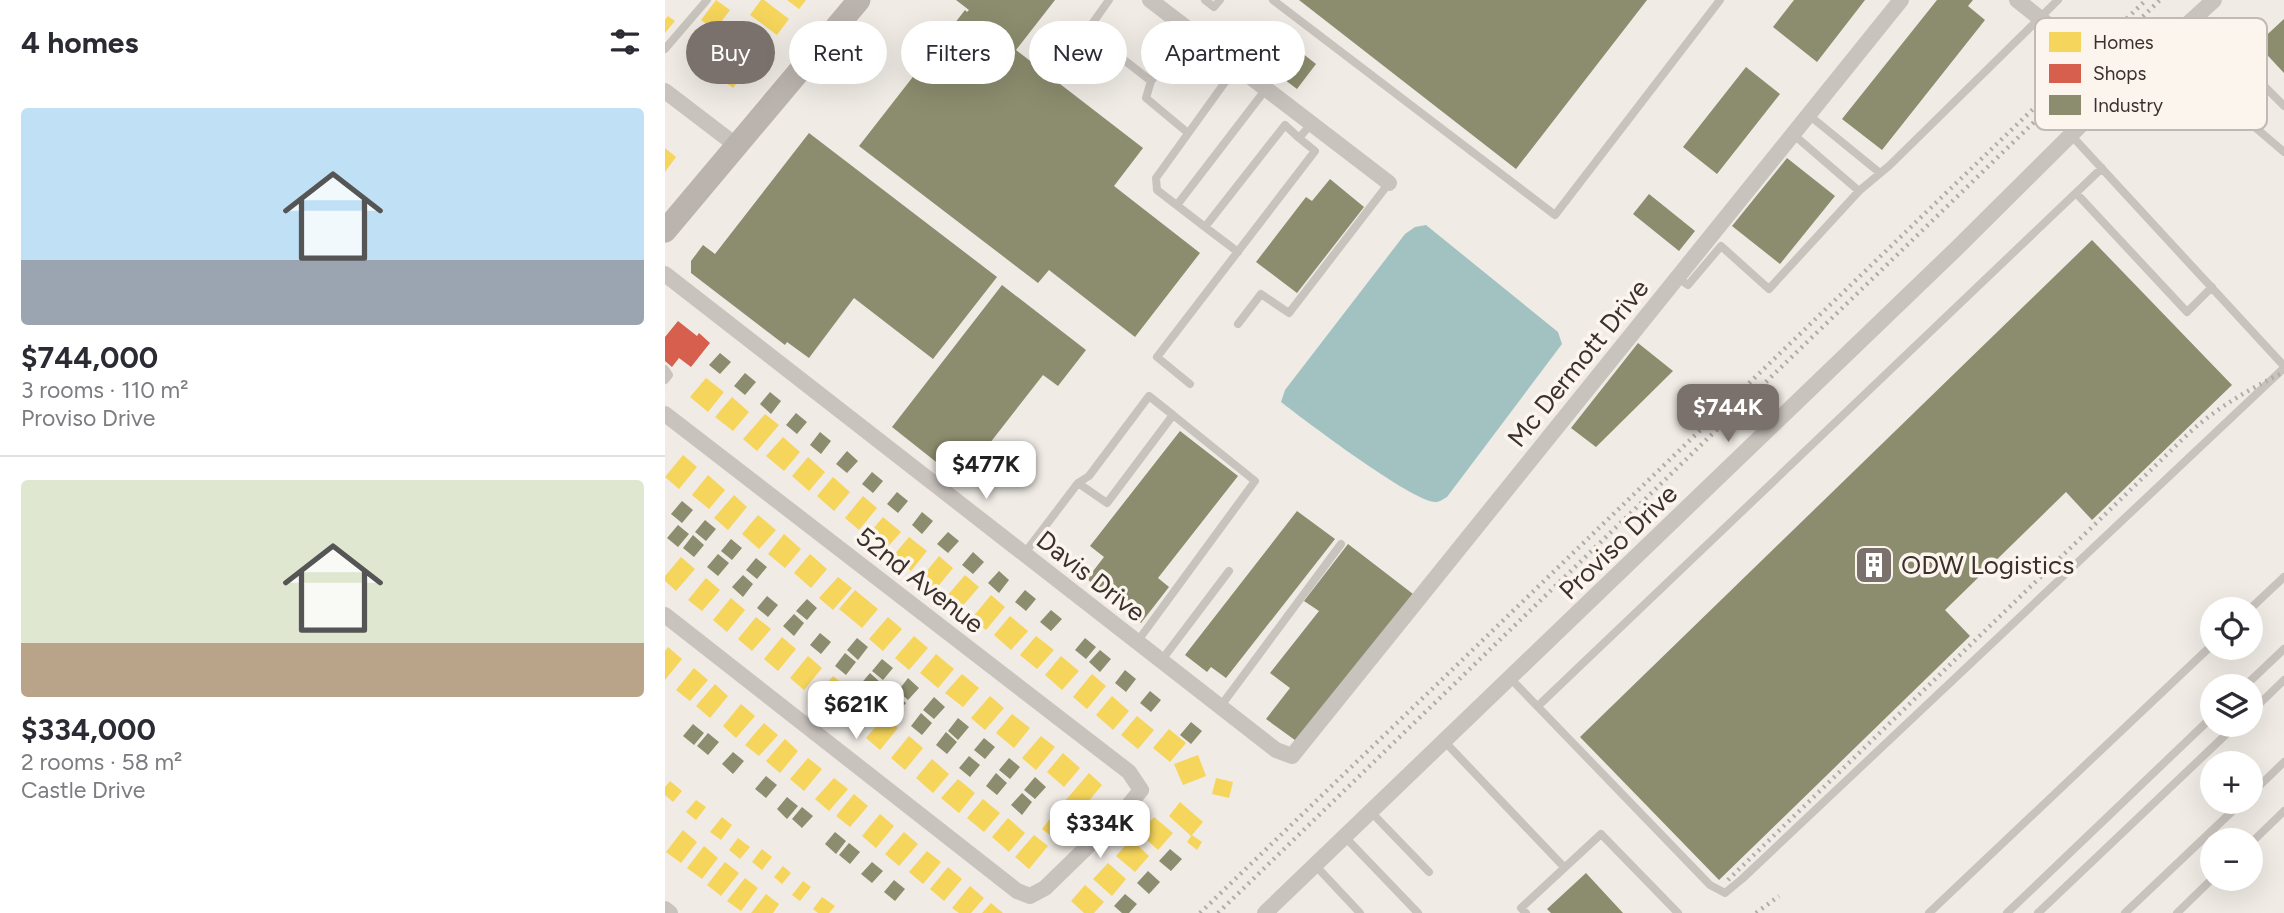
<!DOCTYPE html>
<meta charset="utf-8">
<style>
body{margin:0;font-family:Figtree,sans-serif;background:#f7f7f7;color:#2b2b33;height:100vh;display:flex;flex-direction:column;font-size:26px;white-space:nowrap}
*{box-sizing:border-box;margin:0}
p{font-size:23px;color:#7c7c81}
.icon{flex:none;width:38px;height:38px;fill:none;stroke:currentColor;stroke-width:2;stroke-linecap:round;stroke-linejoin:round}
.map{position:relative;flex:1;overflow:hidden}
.sheet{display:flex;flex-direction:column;background:#fff;width:665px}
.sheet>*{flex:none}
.guide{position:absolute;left:21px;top:21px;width:665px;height:63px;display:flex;gap:14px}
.controls{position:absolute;left:1535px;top:597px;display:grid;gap:14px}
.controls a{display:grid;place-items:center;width:63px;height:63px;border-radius:50%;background:#fff;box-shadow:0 7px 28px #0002;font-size:35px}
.price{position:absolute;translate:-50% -60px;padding:0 16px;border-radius:14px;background:#fff;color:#222;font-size:23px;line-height:46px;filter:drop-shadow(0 2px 4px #0008)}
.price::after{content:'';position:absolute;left:50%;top:42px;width:21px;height:16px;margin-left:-10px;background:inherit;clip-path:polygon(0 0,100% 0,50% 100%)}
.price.active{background:#7a716c;color:#fff}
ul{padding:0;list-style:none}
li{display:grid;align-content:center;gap:14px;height:371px;padding:0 21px}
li+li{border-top:2px solid #e1e1e2}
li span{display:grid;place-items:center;height:217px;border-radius:7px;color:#555}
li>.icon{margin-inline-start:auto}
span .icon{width:126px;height:126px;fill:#fffc;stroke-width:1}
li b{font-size:30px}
h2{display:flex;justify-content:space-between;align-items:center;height:84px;padding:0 21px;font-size:30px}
.chip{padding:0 24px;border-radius:32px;background:#fff;box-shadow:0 7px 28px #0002;font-size:24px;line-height:63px}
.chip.active{background:#7a716c;color:#fff}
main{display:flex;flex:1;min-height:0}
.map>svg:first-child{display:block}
.water{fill:#a1c2c1}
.homes{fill:#f6d55c}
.shops{fill:#d6604d}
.industry{fill:#8c8c6e}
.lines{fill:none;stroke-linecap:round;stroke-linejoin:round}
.service{stroke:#c9c3be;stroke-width:8}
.minor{stroke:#c9c3be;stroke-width:16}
.secondary{stroke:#bab3ae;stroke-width:23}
.rail{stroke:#b1aca8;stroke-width:4.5;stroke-dasharray:2 5;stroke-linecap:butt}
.labels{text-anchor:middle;stroke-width:7;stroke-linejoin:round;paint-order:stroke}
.street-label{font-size:26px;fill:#3b302b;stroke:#fbf5ee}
.poi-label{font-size:26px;fill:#3b302b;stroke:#fbf5ee;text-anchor:start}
.key{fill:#fbf5ee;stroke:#c1bab4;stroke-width:2}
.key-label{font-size:19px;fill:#3b302b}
</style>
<main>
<section class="sheet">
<h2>4 homes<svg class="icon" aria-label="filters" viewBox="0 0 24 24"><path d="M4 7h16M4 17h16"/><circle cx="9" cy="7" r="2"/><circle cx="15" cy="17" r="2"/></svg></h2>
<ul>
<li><span style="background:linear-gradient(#bfe0f5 70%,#9aa5b1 0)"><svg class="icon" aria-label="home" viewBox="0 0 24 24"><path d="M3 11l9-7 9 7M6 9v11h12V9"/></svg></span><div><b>$744,000</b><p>3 rooms · 110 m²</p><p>Proviso Drive</p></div></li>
<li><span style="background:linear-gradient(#dfe7d0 75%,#b9a48a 0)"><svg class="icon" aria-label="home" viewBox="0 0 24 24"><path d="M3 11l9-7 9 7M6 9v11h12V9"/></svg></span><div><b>$334,000</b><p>2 rooms · 58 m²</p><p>Castle Drive</p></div></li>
</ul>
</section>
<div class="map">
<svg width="1619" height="913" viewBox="0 0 1619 913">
<rect width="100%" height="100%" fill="#f0ebe5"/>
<path class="water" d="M761,225L893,332L897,344L782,497C780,498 774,502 772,502C751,505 638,419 616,402L620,390L740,234L750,227Z"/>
<path class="homes" d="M51,0L65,10L50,30L36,20Z
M96,0H99L124,19L112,35L85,15Z
M122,0H141L134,9Z
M3,16L10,21L0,33V20Z
M75,25L102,45L90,62L63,41Z
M40,41L80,72L68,88L27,58Z
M0,148L11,157L0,172Z
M41,378L59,392L43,412L25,397Z
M67,397L84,412L68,431L50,417Z
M100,414L114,425L92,451L78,439Z
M118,437L135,452L119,471L101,456Z
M18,455L32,467L14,489L0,477Z
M143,457L160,472L144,491L127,476Z
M43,475L60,490L44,509L27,495Z
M168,477L185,492L169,511L152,496Z
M69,495L82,507L63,530L49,518Z
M198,496L212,508L194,530L180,518Z
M93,515L111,530L94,549L77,534Z
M218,517L236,532L219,551L202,536Z
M119,534L136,549L120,568L103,554Z
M244,537L262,551L246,571L228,556Z
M145,554L162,569L146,588L129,573Z
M274,556L288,568L270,590L256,578Z
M16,557L30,569L11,591L0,581V576Z
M300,575L314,587L295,609L281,597Z
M173,577L187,588L168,610L154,598Z
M41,578L55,590L37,611L23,600Z
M190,590L213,609L197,628L174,609Z
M326,595L340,607L321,630L307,618Z
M66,598L80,610L62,632L48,620Z
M345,616L363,631L346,650L329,635Z
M91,617L106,629L87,651L73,639Z
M223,617L237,629L218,651L204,639Z
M249,636L263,648L244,670L230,658Z
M371,636L389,650L372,669L355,655Z
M117,637L131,649L113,671L99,659Z
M3,647L17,659L0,680V651Z
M271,654L289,669L273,688L255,673Z
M143,656L157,668L139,690L125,678Z
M396,656L414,671L397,690L380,675Z
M29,668L43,680L25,701L11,690Z
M297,674L314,688L298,707L280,693Z
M427,674L441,686L422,709L408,697Z
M168,676L183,688L164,710L150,698Z
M50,684L63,696L45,718L31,706Z
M194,696L208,708L189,731L175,719Z
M325,696L339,708L320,730L306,718Z
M447,696L464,711L448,730L431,715Z
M76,704L90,716L71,738L58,726Z
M347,714L365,728L349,748L331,733Z
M472,716L489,730L473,749L456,735Z
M219,717L233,728L215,750L201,738Z
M99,723L113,735L94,756L80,745Z
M504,729L521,743L505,762L488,748Z
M244,736L258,748L240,770L226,758Z
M376,736L390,747L371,770L357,758Z
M120,739L133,751L115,773L101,761Z
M398,753L415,768L399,787L382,772Z
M533,755L541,776L518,785L509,764Z
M143,758L157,769L139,791L125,779Z
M267,759L284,774L268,793L251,778Z
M424,773L437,785L408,820L394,808Z
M169,778L183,789L164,811L150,799Z
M551,778L568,782L564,798L547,794Z
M293,779L310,793L294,813L276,798Z
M5,781L17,791L8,802L0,795V787Z
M189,794L203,806L185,827L171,816Z
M318,799L335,813L319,832L302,818Z
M31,800L41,807L31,820L21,812Z
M515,802L538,822L527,835L537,842L532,850L522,842L526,836L504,816Z
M215,814L229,826L211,848L197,836Z
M387,816L400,827L390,839L377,829Z
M57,817L67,825L56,840L45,832Z
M489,817L508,833L493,850L474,833Z
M343,818L360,833L344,852L327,837Z
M18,830L32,842L16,863L1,852Z
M239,832L253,844L234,866L220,854Z
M369,835L383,846L364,869L350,857Z
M73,838L85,847L75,859L64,850Z
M466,839L484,856L470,872L451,856Z
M39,846L53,858L37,879L22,868Z
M97,849L107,857L97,870L87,862Z
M262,851L276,862L258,884L244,872Z
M60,862L74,873L56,896L42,885Z
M443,863L461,879L447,896L428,879Z
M118,866L126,873L117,884L109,877Z
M283,867L297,879L279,901L265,889Z
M80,878L93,888L76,911L62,901Z
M138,881L146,887L135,901L127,895Z
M420,885L439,902L429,913H419L406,901Z
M305,886L319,898L306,913H294L287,908Z
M101,894L114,904L108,913H86Z
M157,897L170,906L164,913H153L148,909Z
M326,903L338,913H317Z"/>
<path class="shops" d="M13,321L32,336L34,333L45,343L26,367L14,358L7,367L0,361V337Z"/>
<path class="industry" d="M291,0H390L351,50L478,148L449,186L535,253L470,337L384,270L373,283L194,146L300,10L302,12L304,10Z
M634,0H982L851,169Z
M1129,0H1200L1152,62L1108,27Z
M1272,0H1308L1303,6L1320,20L1217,150L1177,119Z
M1619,19V73L1592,44Z
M600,24L651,64L632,89L580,50Z
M1081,67L1115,94L1052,174L1018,147Z
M144,133L332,277L268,359L189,298L144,358L122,342L120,345L26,273V261L38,245L50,254Z
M1122,158L1170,196L1115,264L1067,226Z
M665,179L699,207L632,293L591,262L641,197L647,201Z
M984,194L1030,231L1014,251L968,214Z
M1427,240L1567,385L1427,520L1401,492L1280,610L1305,636L1054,880L915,737Z
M337,285L421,350L393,386L378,375L300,475L284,464L280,469L227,427Z
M973,343L1008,371L931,447L906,428Z
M55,353L66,362L55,374L44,365Z
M80,373L91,382L80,395L69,386Z
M105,392L116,401L106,414L95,404Z
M131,413L142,422L132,434L121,425Z
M515,431L573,476L493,578L504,587L476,623L422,579L439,557L425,546Z
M155,432L166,441L156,454L145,445Z
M182,451L193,461L182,473L171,464Z
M207,472L218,481L208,493L197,484Z
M232,492L243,501L233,513L222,504Z
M17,501L28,510L17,523L6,514Z
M632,511L670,539L561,678L546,667L542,672L520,655Z
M257,512L268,521L257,534L247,525Z
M40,520L51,529L41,541L30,532Z
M13,525L24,534L13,547L2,538Z
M283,532L294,541L283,553L272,544Z
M28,535L39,545L29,557L18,548Z
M66,539L77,548L67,560L56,551Z
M683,544L748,594L634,743L601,719L625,688L605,673L654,611L639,601Z
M308,552L319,562L308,574L297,565Z
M53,554L64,563L53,576L42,567Z
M91,558L102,567L92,579L81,570Z
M334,571L344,580L334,593L323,583Z
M78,575L88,584L78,597L67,587Z
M360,590L371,599L361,611L350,602Z
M102,596L113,605L103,617L92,608Z
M142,599L152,608L142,620L131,611Z
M386,610L397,619L386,631L375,622Z
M129,614L139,623L129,636L118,626Z
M155,633L166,642L156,654L145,645Z
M192,638L203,647L193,660L182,650Z
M420,638L431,647L421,659L410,650Z
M435,650L446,659L435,672L424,662Z
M180,653L191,662L181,675L170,666Z
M217,659L228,668L218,680L207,671Z
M460,670L471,679L461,692L450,683Z
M205,673L216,683L205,695L194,686Z
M243,678L254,688L243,700L233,691Z
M485,691L496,700L486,712L475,703Z
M230,694L241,703L230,715L219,706Z
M269,697L280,707L269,719L258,710Z
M256,713L267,723L257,735L246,726Z
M293,718L304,727L293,740L283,731Z
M526,722L537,731L526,744L515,735Z
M28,724L39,733L29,745L18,736Z
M281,732L292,742L282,754L271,745Z
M43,733L54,742L43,755L32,746Z
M319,738L330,747L320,759L309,750Z
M68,752L79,761L68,774L57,764Z
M304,756L315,765L305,777L294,768Z
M344,758L355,767L345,779L334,770Z
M331,773L342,783L332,795L321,786Z
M101,776L112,785L101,798L90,789Z
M370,777L381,787L370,799L359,790Z
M357,793L367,802L357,815L346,805Z
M122,797L133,806L122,819L112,809Z
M137,807L148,816L137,828L127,819Z
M170,832L181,841L171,854L160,844Z
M184,843L195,852L185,864L174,855Z
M505,849L517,859L506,871L494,861Z
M207,862L218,871L207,883L196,874Z
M483,871L495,882L484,894L472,883Z
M921,873L958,913H886L882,909Z
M229,880L240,889L230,901L219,892Z
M460,894L472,904L464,913H457L449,906Z"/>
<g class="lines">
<path class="service" d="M444,0L422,31L486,81L525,31
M540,0L549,7L555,0
M608,0L890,215L1055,0
M1531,17L1619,106
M1497,48L1619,152
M0,49L42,0
M571,67L491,178L492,190L540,227L620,125L634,138
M486,81L481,98L523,133
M1145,116L1215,173
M1129,135L1194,191
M1406,135L1619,366
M1411,193L1522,312L1547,287
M512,205L601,89
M540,227L573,252
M1013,278L1023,285L1056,246L1104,289L1194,191L1225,165L1393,0
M573,324L596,294L624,313L724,183
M0,369L4,375L0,380
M525,384L492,357L650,151L634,138L646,124
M359,554L413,483L424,476L484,396L508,415L442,503L413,483
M1585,609L1619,577
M472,642L590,481L508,415
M496,661L564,571
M846,679L1045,885L1060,893L1077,879L1619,368
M1580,686L1619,649
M873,706L1437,168
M555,707L676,544
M1586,712L1619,680
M780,742L899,867
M1586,794L1619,762
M706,812L764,872
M680,837L753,913
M1586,843L1619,811
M650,865L695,913
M861,913L856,908L936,834L1013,913
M1264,913L1547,645
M1342,913L1547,717
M1373,913L1572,724
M1460,913L1577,802
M1512,913L1548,878"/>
<path class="minor" d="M485,0L724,183
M1352,0L1457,84
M1405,41L1455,48H1497
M0,91L72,146
M0,274L611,750L627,756L1236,0
M0,414L464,772L476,790L459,811L380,888L365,896L352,891L0,615
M0,909L5,913
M600,913L1291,249L1457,84L1549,0"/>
<path class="secondary" d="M0,231L194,0"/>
<path class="rail" d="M1063,880L1525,432C1556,405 1583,390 1619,372
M535,913L1481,0
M553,913L1495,0
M1091,913L1114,896"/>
</g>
<defs>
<symbol id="building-square" viewBox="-11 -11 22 22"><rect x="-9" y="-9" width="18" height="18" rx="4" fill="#7a716c" stroke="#fbf5ee"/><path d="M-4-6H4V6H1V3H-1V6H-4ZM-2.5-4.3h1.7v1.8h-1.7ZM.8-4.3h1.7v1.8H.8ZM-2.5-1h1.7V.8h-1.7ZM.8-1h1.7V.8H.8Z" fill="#fff"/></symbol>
</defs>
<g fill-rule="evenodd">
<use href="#building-square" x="1187" y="543" width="44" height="44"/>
</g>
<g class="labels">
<g class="street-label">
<text transform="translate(913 363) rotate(-51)" y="9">Mc Dermott Drive</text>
<text transform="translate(953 542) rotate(-44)" y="9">Proviso Drive</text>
<text transform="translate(426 576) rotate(38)" y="9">Davis Drive</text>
<text transform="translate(255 580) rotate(38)" y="9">52nd Avenue</text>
</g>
<g class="poi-label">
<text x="1236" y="574">ODW Logistics</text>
</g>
</g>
<rect x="1370" y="18" width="232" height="112" rx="10" class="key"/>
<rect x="1384" y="32" width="32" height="20" fill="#f6d55c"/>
<rect x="1384" y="64" width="32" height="19" fill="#d6604d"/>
<rect x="1384" y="95" width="32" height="20" fill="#8c8c6e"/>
<g class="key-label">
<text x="1428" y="49">Homes</text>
<text x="1428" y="80">Shops</text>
<text x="1428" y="112">Industry</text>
</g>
</svg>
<div class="controls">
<a><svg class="icon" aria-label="locate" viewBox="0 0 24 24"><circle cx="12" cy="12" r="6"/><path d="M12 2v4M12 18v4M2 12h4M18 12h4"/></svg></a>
<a><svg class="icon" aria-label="layers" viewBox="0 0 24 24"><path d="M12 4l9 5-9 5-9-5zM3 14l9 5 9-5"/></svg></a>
<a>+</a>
<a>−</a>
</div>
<b class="price active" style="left:1063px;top:444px">$744K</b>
<b class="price" style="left:321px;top:501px">$477K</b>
<b class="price" style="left:191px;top:741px">$621K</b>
<b class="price" style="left:435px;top:860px">$334K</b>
<div class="guide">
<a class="chip active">Buy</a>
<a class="chip">Rent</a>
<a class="chip">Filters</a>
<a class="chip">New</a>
<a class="chip">Apartment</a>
</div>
</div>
</main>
